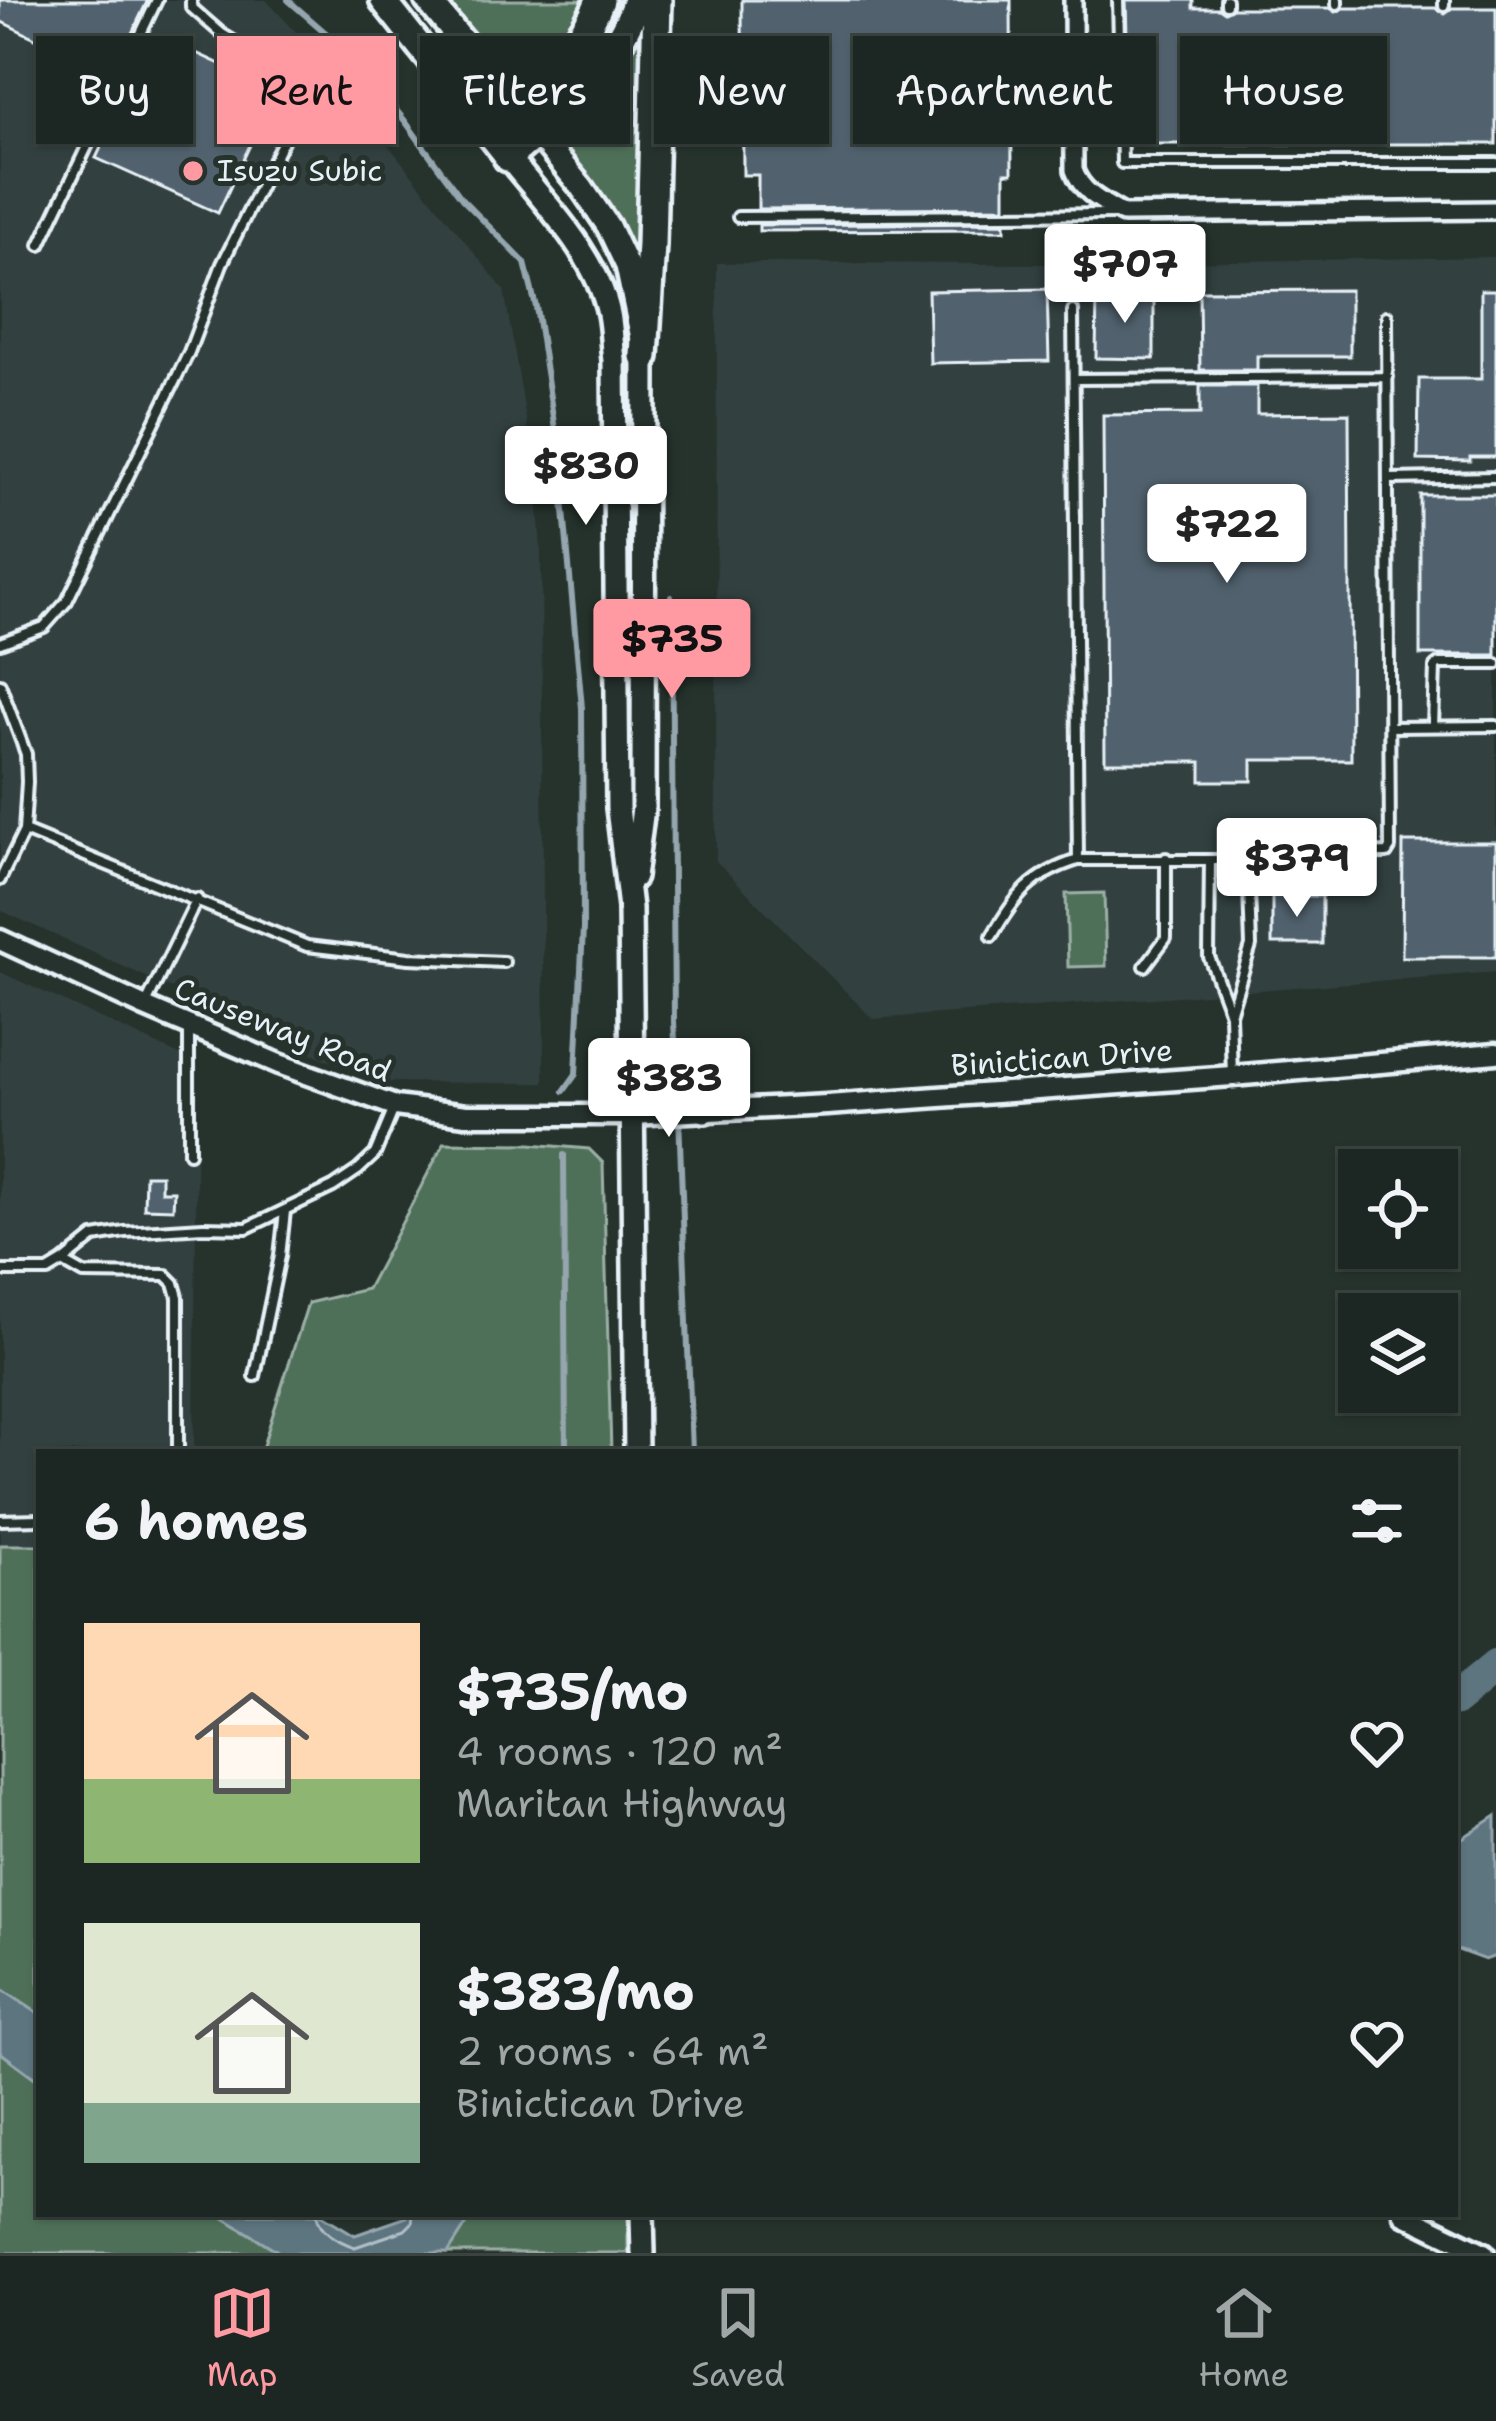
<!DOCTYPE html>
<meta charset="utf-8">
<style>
body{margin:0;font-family:"Shantell Sans",sans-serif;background:#252e2a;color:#f1f3f6;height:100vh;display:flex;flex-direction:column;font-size:45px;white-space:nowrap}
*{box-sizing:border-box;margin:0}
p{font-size:39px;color:#a0a5a5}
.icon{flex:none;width:66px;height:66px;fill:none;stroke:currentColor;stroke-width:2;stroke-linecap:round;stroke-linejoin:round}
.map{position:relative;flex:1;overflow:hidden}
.sheet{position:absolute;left:36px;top:1449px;width:1422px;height:768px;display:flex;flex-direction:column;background:#1c2622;border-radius:0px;box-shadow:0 3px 9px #0004,0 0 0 3px #3a4340}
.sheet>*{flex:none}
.banner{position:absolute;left:36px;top:36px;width:1425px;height:108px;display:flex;gap:24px}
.buttons{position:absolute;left:1338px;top:1149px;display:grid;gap:24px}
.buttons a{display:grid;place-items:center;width:120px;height:120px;border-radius:0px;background:#1c2622;box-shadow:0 3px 9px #0004,0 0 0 3px #3a4340;font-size:60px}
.price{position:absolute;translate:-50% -102px;padding:0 27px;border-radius:12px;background:#fff;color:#222;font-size:39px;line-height:78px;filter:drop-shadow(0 3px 6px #0008)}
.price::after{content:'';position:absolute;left:50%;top:72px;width:36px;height:27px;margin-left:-18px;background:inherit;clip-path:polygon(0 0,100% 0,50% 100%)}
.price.selected{background:#ff9aa2;color:#111}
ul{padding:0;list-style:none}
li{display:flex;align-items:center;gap:36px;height:300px;padding:0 48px}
li span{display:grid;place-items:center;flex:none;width:336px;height:240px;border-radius:0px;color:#555}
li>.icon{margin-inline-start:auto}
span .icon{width:144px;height:144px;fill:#fffc;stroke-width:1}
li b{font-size:51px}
h2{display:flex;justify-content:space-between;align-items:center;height:144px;padding:0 48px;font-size:51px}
.pill{padding:0 42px;border-radius:0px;background:#1c2622;box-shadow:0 3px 9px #0004,0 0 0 3px #3a4340;font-size:42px;line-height:108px}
.pill.selected{background:#ff9aa2;color:#111}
.dock{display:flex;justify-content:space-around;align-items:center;height:168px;border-top:3px solid #3a4340;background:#1c2622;font-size:33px;color:#a0a5a5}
.dock a{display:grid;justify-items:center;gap:6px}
.dock .selected{color:#ff9aa2}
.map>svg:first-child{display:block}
.built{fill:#334140}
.green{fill:#506f58;stroke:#9cb0a8;stroke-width:3}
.water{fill:#5d747f;stroke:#95a6af;stroke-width:3}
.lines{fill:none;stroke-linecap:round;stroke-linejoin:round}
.shore{stroke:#b0bfc8;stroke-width:3}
.stream{stroke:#95a6af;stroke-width:6}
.river{stroke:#5d747f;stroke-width:33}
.building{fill:#51626e;stroke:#e8f1f8;stroke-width:3}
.service-casing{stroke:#e8f1f8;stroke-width:16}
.minor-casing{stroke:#e8f1f8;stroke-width:24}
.tertiary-casing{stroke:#e8f1f8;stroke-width:27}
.secondary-casing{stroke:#e8f1f8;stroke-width:30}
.primary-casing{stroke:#e8f1f8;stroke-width:33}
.motorway-casing{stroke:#e8f1f8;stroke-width:36}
.service{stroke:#26332d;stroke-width:8}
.minor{stroke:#26332d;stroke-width:15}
.tertiary{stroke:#26332d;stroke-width:18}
.secondary{stroke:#26332d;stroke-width:21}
.primary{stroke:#26332d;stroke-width:24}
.motorway{stroke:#26332d;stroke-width:27}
.poi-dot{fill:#ff9aa2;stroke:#26332d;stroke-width:4.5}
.labels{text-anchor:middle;stroke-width:10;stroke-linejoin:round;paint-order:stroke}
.poi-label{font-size:30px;fill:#e8f1f8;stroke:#26332d;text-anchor:start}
.street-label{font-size:30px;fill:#e8f1f8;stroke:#26332d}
</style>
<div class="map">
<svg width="1496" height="2253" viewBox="0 0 1496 2253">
<rect width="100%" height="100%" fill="#26332d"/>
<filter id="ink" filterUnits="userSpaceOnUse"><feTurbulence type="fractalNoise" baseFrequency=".00833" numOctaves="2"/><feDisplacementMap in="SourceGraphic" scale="24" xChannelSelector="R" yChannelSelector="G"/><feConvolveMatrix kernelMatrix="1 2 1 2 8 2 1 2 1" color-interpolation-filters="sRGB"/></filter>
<g filter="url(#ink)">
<path class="built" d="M0,0H266L309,46L504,290L536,478L541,550L544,1083L376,1082L0,910Z
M1496,257V972L873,1019L716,861L717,263L1043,264Z
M0,972L197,1063L194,1452H39V1545H0Z"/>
<path class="green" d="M442,0H586L565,33L516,80L508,78Z
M644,28L639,260L635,261L556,141L555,133L620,66L640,31Z
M1104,893L1106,966L1068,967L1066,894Z
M444,1143L530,1144L589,1149L603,1163L611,1452H261L308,1303L367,1289Z
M0,1545H39V2014L0,1988Z
M0,2052L39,2081V2214H218L281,2253H0Z
M473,2214H628V2253H448Z"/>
<path class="water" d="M1496,1816V1956L1485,1960L1455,1949V1843Z
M0,1988L39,2014V2081L0,2052Z
M218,2214H320L355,2235L407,2217L409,2214H473L448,2253H281Z"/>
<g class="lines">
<path class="shore" d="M317,2214C318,2231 340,2242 355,2247L405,2230L412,2223L413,2214"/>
<path class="stream" d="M288,0L349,53L405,121L462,199L525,263L536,307L559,456L582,708L583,928L576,1074L564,1091
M671,597L674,1022L678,1097
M679,1116L692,1452
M564,1155L566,1452"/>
<path class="river" d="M1455,1700L1496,1666"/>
</g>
<path class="building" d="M0,0H148L112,75L0,21Z
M742,0H1011L1012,173H1005V207L758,209V175H743Z
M1126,0H1193V8H1219L1225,12L1233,8H1330L1336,12L1344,8H1436L1445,13L1452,8H1496V144H1130Z
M168,40L276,90L218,213L96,158L127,93L140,99Z
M1005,223V230L759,231V225Z
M1047,289L1049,361L930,363L928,291Z
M1350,290V356H1257V370H1200L1199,291Z
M1481,290H1496V457H1470V461L1418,460L1419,379H1481Z
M1097,292L1154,293V359L1096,358Z
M1200,386H1257V414L1349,413L1351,760H1252V781H1201V762H1105L1103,415L1200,414Z
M1420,495H1496V655H1420Z
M1403,842H1496V957H1402Z
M1272,896H1322V944H1272Z
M145,1175H161V1191H174L173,1209L144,1208Z"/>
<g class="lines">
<defs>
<path id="service" d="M1118,0L1122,163H1496
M1337,0V4
M1226,4V0
M1444,5V0
M738,217L1115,214
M40,245L157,0
M1073,311L1078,860
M1074,379L1388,377
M1390,479L1496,477
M0,643L44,627L67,601L189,352L222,264L283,141L293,96L289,75L222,34L191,7V0
M0,684L26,754L27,782L24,831L0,880
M1433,726L1435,667L1439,664H1496
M1390,727L1496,726
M24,831L307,946L409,958L504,962
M1210,860L1209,957L1230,1013
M992,936C1015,896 1032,874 1078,860H1248L1293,854L1387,853L1390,848L1387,316
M1145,966L1166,938V858
M145,1006L197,899
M189,1027V1153
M1232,1076L1230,1014L1251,946L1248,860
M63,1262L84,1274L166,1275L174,1283L178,1297V1452
M0,1271H48L63,1262L94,1237L125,1232L203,1227L247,1228L333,1187L358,1170L375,1154L395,1106
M255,1376L280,1256L285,1211
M0,1520L39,1519"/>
<path id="minor" d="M1073,0L1074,170C1082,193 1103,202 1123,214L1496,210"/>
<path id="tertiary" d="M0,940L145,1007L279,1064L395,1106L466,1115H631L827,1105L1232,1076L1496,1053
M1404,2214L1484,2253"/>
<path id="secondary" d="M536,132L582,188L608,226L627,266L641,333L644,356L643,808L634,877
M508,157C545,204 596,253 609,314C612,329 612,345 614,360L618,808L630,908L636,1452
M631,1050L672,1100L705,1111
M642,2214L643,2253"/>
<path id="primary" d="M383,0L508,157
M428,0L536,132"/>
<path id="motorway" d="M484,126C526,93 581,52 600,0
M508,157C559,112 616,67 637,0
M644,356L651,245L657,0"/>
</defs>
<use href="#service" class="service-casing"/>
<use href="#minor" class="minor-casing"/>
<use href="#tertiary" class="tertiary-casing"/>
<use href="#secondary" class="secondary-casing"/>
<use href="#primary" class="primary-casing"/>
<use href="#motorway" class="motorway-casing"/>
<use href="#service" class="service"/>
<use href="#minor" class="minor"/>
<use href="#tertiary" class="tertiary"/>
<use href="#secondary" class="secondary"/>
<use href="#primary" class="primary"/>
<use href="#motorway" class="motorway"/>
</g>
</g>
<circle class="poi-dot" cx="193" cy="171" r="12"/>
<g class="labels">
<g class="poi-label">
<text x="217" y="181">Isuzu Subic</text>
</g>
<g class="street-label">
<text transform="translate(283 1030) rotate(22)" y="10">Causeway Road</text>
<text transform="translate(1062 1058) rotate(-4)" y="10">Binictican Drive</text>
</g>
</g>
</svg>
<div class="buttons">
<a><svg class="icon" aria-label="locate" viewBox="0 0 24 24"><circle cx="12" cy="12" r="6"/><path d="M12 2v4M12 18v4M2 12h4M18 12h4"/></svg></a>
<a><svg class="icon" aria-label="layers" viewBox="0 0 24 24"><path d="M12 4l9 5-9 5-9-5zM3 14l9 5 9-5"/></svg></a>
</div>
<b class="price" style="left:1125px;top:326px">$707</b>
<b class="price" style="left:586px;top:528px">$830</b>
<b class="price" style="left:1227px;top:586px">$722</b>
<b class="price selected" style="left:672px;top:701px">$735</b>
<b class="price" style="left:1297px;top:920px">$379</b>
<b class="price" style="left:669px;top:1140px">$383</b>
<div class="banner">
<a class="pill">Buy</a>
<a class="pill selected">Rent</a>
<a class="pill">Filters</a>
<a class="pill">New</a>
<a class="pill">Apartment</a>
<a class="pill">House</a>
</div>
<section class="sheet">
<h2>6 homes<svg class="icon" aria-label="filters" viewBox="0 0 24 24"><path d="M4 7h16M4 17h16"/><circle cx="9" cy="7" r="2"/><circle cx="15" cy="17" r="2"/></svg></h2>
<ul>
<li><span style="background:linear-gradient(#ffd9b3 65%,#8fb573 0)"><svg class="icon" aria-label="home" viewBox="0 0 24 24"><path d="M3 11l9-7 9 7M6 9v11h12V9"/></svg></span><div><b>$735/mo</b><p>4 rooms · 120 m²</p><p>Maritan Highway</p></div><svg class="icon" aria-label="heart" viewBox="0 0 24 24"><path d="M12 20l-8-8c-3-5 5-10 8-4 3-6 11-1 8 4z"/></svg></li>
<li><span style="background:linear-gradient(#dfe7d0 75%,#7fa58c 0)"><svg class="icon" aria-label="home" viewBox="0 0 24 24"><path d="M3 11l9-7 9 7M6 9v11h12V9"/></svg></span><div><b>$383/mo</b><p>2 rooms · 64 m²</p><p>Binictican Drive</p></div><svg class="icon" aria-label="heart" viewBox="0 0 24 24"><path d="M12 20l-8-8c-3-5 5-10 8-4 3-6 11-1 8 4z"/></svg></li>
</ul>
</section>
</div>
<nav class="dock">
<a class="selected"><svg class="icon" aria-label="map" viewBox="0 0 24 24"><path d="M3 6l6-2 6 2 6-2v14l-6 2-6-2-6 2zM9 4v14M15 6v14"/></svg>Map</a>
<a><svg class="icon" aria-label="saved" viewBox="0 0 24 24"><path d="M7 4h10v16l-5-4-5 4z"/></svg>Saved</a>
<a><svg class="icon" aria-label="home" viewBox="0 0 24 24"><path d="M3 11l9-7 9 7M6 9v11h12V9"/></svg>Home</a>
</nav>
